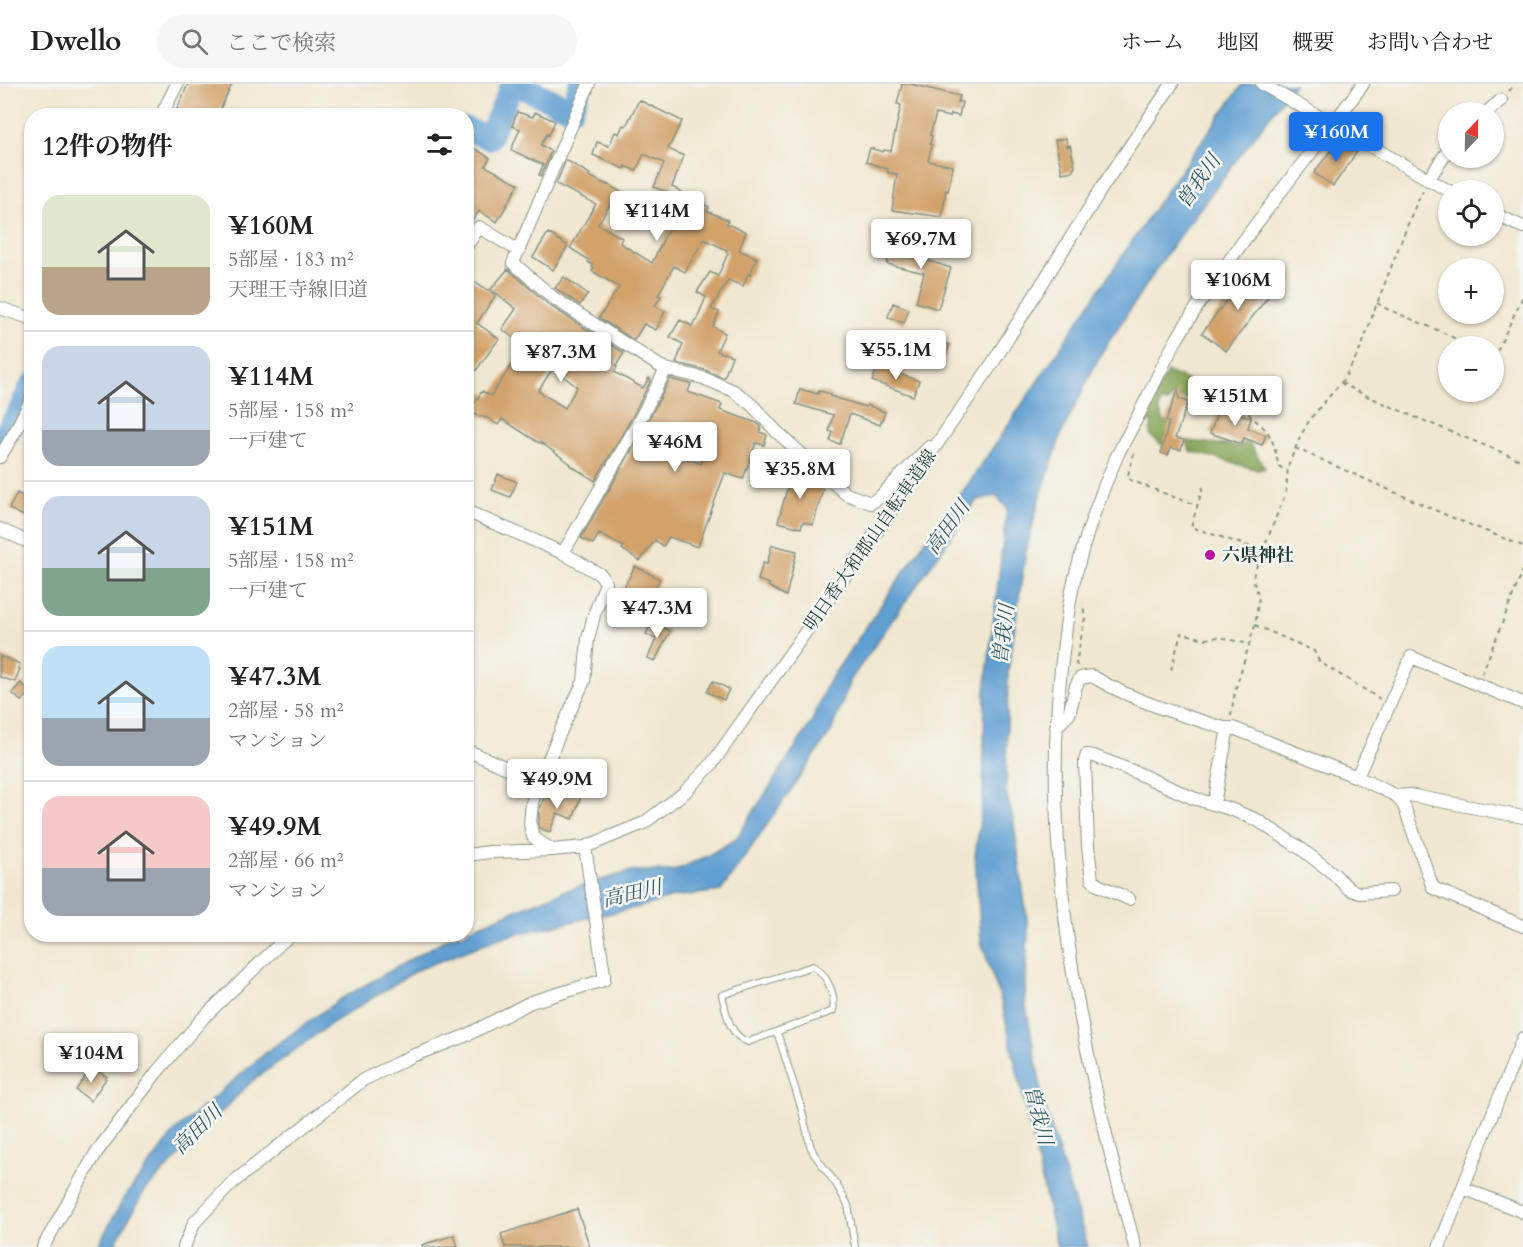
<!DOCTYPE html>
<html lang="ja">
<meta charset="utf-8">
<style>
body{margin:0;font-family:Cardo,"Noto Serif JP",serif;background:#f6f6f6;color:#222;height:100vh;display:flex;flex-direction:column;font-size:22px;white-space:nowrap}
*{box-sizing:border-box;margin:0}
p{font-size:20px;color:#767676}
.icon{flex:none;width:33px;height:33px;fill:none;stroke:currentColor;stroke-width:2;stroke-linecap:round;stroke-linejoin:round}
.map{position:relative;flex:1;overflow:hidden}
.panel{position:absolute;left:24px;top:24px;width:450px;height:834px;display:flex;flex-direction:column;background:#fff;border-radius:24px;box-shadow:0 2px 4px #0004}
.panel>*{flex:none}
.needle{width:39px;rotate:22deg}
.tools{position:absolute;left:1438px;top:18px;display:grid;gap:12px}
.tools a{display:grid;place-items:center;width:66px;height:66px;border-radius:50%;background:#fff;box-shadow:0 2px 4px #0004;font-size:30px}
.price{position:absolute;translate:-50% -51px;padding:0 14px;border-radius:6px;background:#fff;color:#222;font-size:20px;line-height:39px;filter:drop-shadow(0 2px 3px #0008)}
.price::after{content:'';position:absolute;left:50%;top:36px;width:18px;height:14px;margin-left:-9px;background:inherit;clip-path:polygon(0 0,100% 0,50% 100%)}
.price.on{background:#1a73e8;color:#fff}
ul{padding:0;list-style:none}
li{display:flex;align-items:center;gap:18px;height:150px;padding:0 18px}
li+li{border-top:2px solid #e0e0e0}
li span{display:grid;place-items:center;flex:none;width:168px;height:120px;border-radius:18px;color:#555}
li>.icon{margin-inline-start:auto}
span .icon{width:72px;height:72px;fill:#fffc;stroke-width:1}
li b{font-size:26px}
h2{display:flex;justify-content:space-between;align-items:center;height:72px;padding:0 18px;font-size:26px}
header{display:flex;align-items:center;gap:36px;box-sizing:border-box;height:84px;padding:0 30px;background:#fff;border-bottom:2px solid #e0e0e0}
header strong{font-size:28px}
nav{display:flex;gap:33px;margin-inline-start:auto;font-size:21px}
.search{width:420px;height:54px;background:#f6f6f6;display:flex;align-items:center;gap:15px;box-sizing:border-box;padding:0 21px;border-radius:33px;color:#767676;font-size:22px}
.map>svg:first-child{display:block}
.forest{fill:#87a558;stroke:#537146;stroke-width:1.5}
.water{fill:#609fd2;stroke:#406e83;stroke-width:1.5}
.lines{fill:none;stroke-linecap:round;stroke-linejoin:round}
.river{stroke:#609fd2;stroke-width:24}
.building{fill:#d2a26b;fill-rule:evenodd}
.lane-casing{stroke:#889282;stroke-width:8}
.street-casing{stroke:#889282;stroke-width:14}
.path{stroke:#889282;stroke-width:2;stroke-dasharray:4.5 4.5;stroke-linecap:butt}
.lane{stroke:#fff;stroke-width:6}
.street{stroke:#fff;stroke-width:12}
.poi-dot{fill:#b5179e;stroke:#f6f6f2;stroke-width:2}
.labels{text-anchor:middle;stroke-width:5;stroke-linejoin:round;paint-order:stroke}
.street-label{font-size:18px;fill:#1f3d34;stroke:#f6f6f2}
.poi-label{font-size:18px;font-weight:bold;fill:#1f3d34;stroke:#f6f6f2;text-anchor:start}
.water-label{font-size:20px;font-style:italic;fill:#325a63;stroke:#f6f6f2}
</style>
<header>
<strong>Dwello</strong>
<div class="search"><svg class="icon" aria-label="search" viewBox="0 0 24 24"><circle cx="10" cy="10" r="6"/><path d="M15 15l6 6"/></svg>ここで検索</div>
<nav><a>ホーム</a><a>地図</a><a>概要</a><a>お問い合わせ</a></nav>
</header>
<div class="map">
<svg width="1523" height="1163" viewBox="0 0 1523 1163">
<rect width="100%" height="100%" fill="#f6f6f2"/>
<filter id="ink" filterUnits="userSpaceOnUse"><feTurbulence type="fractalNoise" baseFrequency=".0167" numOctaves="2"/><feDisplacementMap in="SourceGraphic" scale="12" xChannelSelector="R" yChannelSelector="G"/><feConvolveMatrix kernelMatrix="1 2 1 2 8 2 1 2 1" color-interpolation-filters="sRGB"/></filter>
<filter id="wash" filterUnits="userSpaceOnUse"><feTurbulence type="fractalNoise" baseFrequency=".008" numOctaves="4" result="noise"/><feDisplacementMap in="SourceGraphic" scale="24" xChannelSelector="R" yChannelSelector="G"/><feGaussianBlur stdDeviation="1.35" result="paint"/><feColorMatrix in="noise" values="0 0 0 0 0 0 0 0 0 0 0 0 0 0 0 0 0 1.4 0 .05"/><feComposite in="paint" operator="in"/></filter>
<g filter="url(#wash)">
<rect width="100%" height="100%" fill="#f0e7d0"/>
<path class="forest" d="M1167,288L1220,309L1222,320C1212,330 1206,328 1194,323L1191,317L1173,311L1168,319L1161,317L1159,326L1164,337L1172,340L1173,352L1165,351L1162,361L1150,351L1152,338H1141Z
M1187,357L1235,362L1249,359L1265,384L1258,386L1190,367Z"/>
<path class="water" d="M1243,0H1294L1174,159L1100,271L1061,351L1038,420L1026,467L1008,588L1006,708L1014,739L1028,843L1025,917L1044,1020L1088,1163H1057L1002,920L981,857L975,772L983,714L985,607L1007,424L996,412L977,416L851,595L831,648L721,807L673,813L643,822L499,854L417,886L334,938L251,998L144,1108L113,1163H97L124,1114L176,1046L269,966L339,916L448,854L456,851L466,850L467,846L564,807L632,787H674L709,771L736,755L811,639L827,600L925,457L969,399L1168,104Z"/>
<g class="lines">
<path class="river" d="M515,0L571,25L581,0
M466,45L489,54L513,0
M0,360L18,330L32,301"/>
</g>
<g id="blocks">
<path class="building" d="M188,0H232L217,32H174Z
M902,0H910L960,12L958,18H962L959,32L951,30L950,33L936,30L930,51L932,52L930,60L932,61L928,77L953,82L948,107L946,106L942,133L892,126L897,90L888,89V85L866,78L870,64L883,68L884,66L891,67L901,21L897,20Z
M639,16L682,37L668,65L684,72L672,103L709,123L707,127L728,136L727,140L746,148L739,166L757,174L750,191L748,190L743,202L728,196L711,225L719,228L713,243L725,249L717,267L732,272L724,294L705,286L676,279L683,260L670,253L680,236L692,242L695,236L696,237L706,213L697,208L710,188L718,192L728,169L726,168L727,166L704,155L685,188L674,182L658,211L661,212L655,222L665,227L656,246L644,240L634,256L599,234L619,203L592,187L594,184L592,183L593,181L588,178L589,176L570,164L596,120L556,100L566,76L590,90L589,92L607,101V100L642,120L636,131L612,117L598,140L622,154L620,159L652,179L677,127L663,121L669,109L654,103L664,79L644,70L636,87L625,82L624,85L593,71L597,58L609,62L615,48L619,50L623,41L626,42Z
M517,28L533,33L535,28L555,37L549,51L547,50L541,61L551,67L541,92L539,91L543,81L511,66L520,45L512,42Z
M1066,54L1067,62L1070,61L1075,83L1073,84V87L1062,89L1055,56Z
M1345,57L1359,65L1333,102L1314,89L1330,67L1335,71Z
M474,64L490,74L485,82L519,100L497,138L479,127L466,146V76Z
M548,149L568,162L553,186L533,173Z
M901,151L924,157L920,174L951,184L938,225L916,218L924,189L887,180L890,167L896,168Z
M508,185L550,222L624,269L616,282L617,283L614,288L643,304L649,294L651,296L630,337L595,397L570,381L571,380L540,358L539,359L502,335L498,341L486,333L485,334L481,332L480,333L470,327L482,307L491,312L524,262L502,245L516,225L491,205ZM553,284L577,303L565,324L538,307Z
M1250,186L1274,205L1226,267L1202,249Z
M466,192L496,211L477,239L499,255L466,300Z
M564,193L588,210L580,221L555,204Z
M893,219L909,225L904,239L888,233Z
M937,256L950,261L942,280L929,275Z
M878,282L919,297L913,312L872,297Z
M670,295L691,300L688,308L722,320L720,326L757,339L761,343L760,348L767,351L764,361L756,359L743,395L725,389L698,463L669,453L663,462L655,456L640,477L622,465L624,463L599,450L593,460L581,454L644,345ZM666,341L687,349L690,341L712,349L701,380L673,368L674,367L656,358Z
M800,305L818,310L819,307L831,310L830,312L866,323L867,321L885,328L880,341L850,330L840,360L830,357L833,348L829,347L833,331L796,320Z
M1178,305L1179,315L1188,318L1175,354L1184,356L1181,366L1171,364L1168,371L1161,369L1169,338L1166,337Z
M1220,322L1251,334L1248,344L1266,351L1262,361L1244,354L1242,360L1210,349Z
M794,379L801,380L807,386L805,390H807L805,400L823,405L813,441L803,438L801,444L778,438Z
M498,390L517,398L510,413L492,406Z
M17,409L32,417V436L9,425Z
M772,461L797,467L786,512L768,502L770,500L758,496L763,479L767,480Z
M635,482L660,495L646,521L653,525L646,537L615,521Z
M652,538L670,547L655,577L648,574L656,555L646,550Z
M0,572L20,580L18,584L20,585L15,598L0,593Z
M713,597L729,605L724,616L707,608Z
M21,599L31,608L21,617L12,609Z
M567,708L581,712L573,735L557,729L550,748L539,744V727L545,712L563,719Z
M92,983L107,993L91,1017L76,1006Z
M577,1125L590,1163H505L501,1150Z
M454,1151L458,1163H423L422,1161Z"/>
</g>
</g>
<g filter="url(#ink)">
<use href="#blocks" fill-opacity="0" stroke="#889282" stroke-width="1.5"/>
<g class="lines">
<defs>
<path id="lane" d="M813,882C827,891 836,910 833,927L748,958C729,952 726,928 722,911Z
M777,948L801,1023L810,1061L814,1070L836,1100L848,1121L855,1163"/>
<path id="street" d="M589,0L513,179L555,215L658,281L666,285L703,294L734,307L752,321L777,348L846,410L871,419L880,413L929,363
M1262,0L1449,107
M1487,28L1501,16
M161,32L177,0
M1428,96L1449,65
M1494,130L1523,143
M466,163L479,143L519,167
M0,224L32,235
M0,373L17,344L32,314
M466,427L563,469L601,491L606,499L594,531L588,555L584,597L562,644L539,698L532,719L530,740L533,753L552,766
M0,445L32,460
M563,469L637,341L666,285
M1056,643L1069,630L1076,602L1080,594L1092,592C1133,617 1178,630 1224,644H1233L1357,693L1397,712L1409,711L1523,733
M466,666L539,698
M1357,693L1411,573L1523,619
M1397,712L1404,722L1433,804L1523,842
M1214,720L1228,644
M466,771L490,768L552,766L585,763L644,739L685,708L711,681L880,443L992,280L1103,102L1172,0
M1129,815L1098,801L1092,796L1088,762L1085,677L1087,671L1094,672L1135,688L1193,714L1230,725L1257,736L1300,764L1334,790L1349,805L1359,809L1391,807
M1463,1104L1523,1128
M43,1163L96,1069L156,989L203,934L283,857L292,850
M184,1163L194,1139L232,1099L363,996L412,972L465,952L531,918L604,896V890L585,763
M1135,1163C1084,977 1040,778 1061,585C1065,551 1068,518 1077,485C1087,447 1101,408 1117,372C1125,355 1135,339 1143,322C1154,301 1163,280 1174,260C1193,227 1215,196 1237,166C1278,109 1322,56 1363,0
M1439,1163L1523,954"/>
</defs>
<use href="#lane" class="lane-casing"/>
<use href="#street" class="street-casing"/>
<path class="path" d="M1509,7L1515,0
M1377,219L1385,224L1442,248L1470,262
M1494,274H1495L1499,263L1523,212
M1258,296L1248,322L1247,328C1252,334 1259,339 1265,345C1273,354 1277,370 1278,382L1287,386
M1341,299L1367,312L1415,333L1523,377
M1295,364L1446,431L1523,462
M1134,369L1128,391L1130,396C1152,404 1174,414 1197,421
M1203,403L1191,443L1263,467
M1255,541L1314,567L1319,577L1326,582L1380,615
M1077,582L1076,579L1085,534L1083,520
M1171,586L1181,549L1206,555L1219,553L1249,560
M1482,590L1523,486
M1231,632L1235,607L1255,541L1259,512L1253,496L1254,489L1286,408L1288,382L1300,353L1310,335L1344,295L1361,264L1376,222L1413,127L1423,107"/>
<use href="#lane" class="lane"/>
<use href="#street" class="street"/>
</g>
</g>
<circle class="poi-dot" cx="1210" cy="471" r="6"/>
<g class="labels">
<g class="street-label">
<text transform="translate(870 456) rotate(-55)" y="6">明日香大和郡山自転車道線</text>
</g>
<g class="poi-label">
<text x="1222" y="477">六県神社</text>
</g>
<g class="water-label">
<text transform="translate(1198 97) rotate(-55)" y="7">曽我川</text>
<text transform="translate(947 443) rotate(-54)" y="7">高田川</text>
<text transform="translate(1003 550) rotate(-83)" y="7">曽我川</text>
<text transform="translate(632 809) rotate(-13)" y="7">高田川</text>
<text transform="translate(1039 1031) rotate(76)" y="7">曽我川</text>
<text transform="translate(197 1045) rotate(-45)" y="7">高田川</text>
</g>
</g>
</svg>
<div class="tools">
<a><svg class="needle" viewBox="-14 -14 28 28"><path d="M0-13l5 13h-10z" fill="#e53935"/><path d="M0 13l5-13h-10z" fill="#767676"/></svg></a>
<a><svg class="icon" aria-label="locate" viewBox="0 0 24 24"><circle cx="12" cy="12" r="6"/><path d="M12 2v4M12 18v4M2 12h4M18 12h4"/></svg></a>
<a>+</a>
<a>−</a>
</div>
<b class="price on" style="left:1336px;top:79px">¥160M</b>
<b class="price" style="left:657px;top:158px">¥114M</b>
<b class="price" style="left:921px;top:186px">¥69.7M</b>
<b class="price" style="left:1238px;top:227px">¥106M</b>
<b class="price" style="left:896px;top:297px">¥55.1M</b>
<b class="price" style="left:561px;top:299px">¥87.3M</b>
<b class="price" style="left:1235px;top:343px">¥151M</b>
<b class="price" style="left:675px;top:389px">¥46M</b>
<b class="price" style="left:800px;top:416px">¥35.8M</b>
<b class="price" style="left:657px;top:555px">¥47.3M</b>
<b class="price" style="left:557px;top:726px">¥49.9M</b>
<b class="price" style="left:91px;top:1000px">¥104M</b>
<section class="panel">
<h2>12件の物件<svg class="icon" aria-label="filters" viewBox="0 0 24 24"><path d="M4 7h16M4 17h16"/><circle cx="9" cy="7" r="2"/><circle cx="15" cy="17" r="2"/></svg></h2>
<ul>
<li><span style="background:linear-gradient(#dfe7d0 60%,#b9a48a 0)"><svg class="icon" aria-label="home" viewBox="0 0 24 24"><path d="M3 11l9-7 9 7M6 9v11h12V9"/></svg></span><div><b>¥160M</b><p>5部屋 · 183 m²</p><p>天理王寺線旧道</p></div></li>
<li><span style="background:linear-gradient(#c9d6e8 70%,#9aa5b1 0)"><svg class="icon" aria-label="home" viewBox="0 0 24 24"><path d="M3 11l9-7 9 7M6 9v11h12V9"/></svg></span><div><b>¥114M</b><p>5部屋 · 158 m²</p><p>一戸建て</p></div></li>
<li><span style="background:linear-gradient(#c9d6e8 60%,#7fa58c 0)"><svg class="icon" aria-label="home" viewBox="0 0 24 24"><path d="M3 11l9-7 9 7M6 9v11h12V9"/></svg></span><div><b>¥151M</b><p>5部屋 · 158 m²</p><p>一戸建て</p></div></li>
<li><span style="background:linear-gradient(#bfe0f5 60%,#9aa5b1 0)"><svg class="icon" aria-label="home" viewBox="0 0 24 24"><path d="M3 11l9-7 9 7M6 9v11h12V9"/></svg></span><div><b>¥47.3M</b><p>2部屋 · 58 m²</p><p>マンション</p></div></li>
<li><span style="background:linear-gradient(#f6c9c9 60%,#9aa5b1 0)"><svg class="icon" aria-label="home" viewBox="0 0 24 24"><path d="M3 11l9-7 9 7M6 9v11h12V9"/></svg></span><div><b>¥49.9M</b><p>2部屋 · 66 m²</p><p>マンション</p></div></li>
</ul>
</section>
</div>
